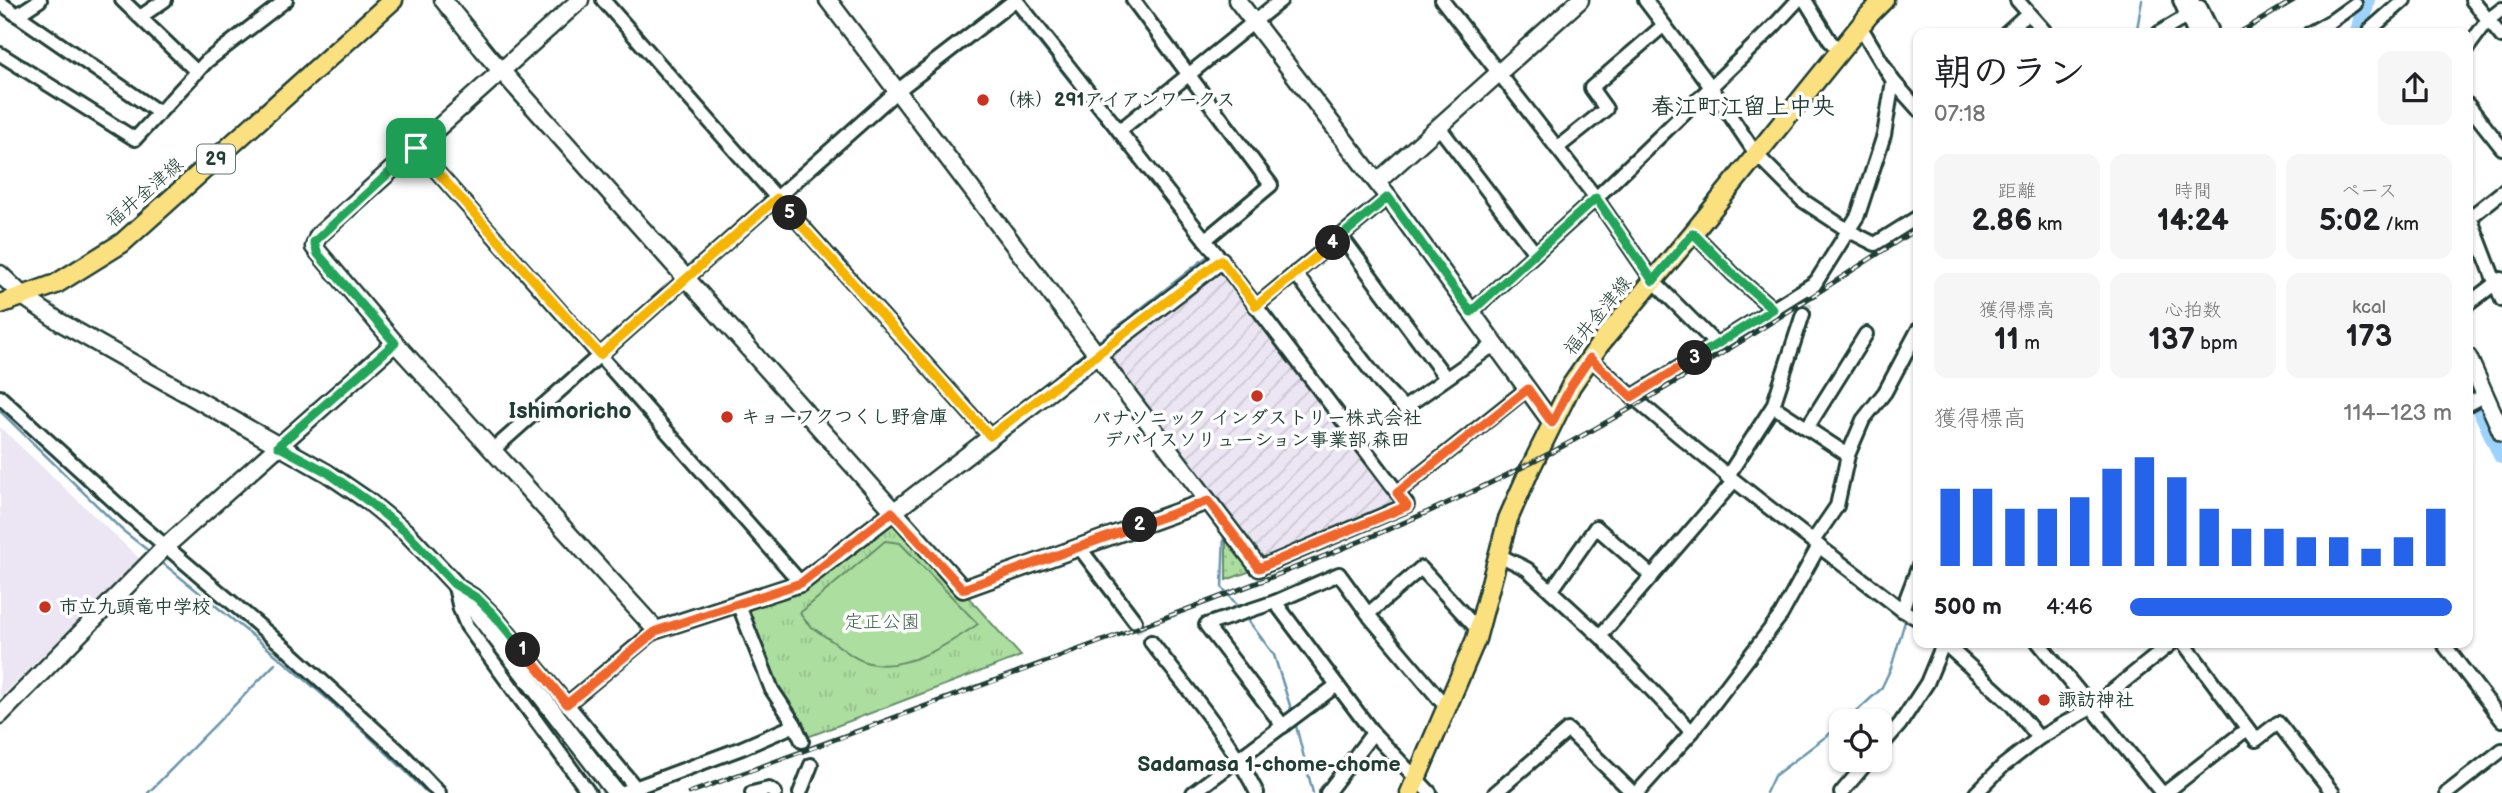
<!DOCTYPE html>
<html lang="ja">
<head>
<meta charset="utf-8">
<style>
  body { margin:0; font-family:"Balsamiq Sans","Klee One",sans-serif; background:#f6f6f6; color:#202124; height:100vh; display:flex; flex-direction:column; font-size:26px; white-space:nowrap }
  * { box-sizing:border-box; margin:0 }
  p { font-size:23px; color:#757577 }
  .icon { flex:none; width:38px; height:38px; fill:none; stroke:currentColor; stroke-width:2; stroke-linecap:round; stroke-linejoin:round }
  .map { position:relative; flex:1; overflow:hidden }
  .side { position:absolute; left:1913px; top:28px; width:560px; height:620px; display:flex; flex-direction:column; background:#fff; border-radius:14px; box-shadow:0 2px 5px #0004 }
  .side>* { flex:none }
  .fabs { position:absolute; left:1829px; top:709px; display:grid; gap:14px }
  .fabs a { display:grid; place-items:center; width:63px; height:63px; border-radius:14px; background:#fff; box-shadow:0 2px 5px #0004; font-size:35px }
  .pin { position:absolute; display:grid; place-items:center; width:60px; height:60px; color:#fff; margin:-30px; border-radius:14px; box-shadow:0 4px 10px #0006 }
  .km { position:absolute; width:35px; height:35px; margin:-18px; border-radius:50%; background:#222; color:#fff; font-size:19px; line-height:35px; text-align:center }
  .round { display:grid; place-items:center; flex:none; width:74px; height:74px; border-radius:14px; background:#f6f6f6 }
  .head { display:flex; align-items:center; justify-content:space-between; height:119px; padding:0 21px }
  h1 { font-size:38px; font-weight:700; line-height:52px }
  .figures { display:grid; grid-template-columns:repeat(3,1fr); gap:10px; height:119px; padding:7px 21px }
  .figures div { display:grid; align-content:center; border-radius:14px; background:#f6f6f6; text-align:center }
  .figures b { font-size:30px; font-weight:700 }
  .figures small { font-size:19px; font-weight:400 }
  .figures p { font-size:19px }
  .chart { height:196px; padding:14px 21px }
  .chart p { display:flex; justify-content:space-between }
  .chart svg { width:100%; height:126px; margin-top:7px; stroke:#2563eb; stroke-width:6 }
  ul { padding:0 21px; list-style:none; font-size:23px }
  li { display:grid; grid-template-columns:112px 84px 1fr; align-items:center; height:52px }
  li i { height:18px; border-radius:9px; background:#2563eb }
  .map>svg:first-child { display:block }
  .built { fill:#ece6f4 }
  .industrial { fill:url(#industrial-furrows) }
  .grass { fill:url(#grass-dots); stroke:#668e6a; stroke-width:2 }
  .park { fill:url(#park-tufts); stroke:#668e6a; stroke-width:2 }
  .pitch { fill:#acde9f; stroke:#668e6a; stroke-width:2 }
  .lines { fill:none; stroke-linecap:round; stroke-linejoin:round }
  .stream { stroke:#6b96ac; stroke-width:2.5 }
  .river { stroke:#9dd2fc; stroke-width:18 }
  .street-tunnel { stroke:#d2d8d6; stroke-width:12; stroke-dasharray:12 6; stroke-linecap:butt }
  .street-casing { stroke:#1f3d34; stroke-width:18 }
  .secondary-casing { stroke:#1f3d34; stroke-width:21 }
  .primary-casing { stroke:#1f3d34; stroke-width:23 }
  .street { stroke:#fff; stroke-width:12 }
  .secondary { stroke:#fff; stroke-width:16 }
  .primary { stroke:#fbe080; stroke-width:18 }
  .rail-casing { stroke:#1f3d34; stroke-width:5 }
  .rail { stroke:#fff; stroke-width:2.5; stroke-dasharray:8; stroke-linecap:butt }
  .split-1-casing { stroke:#fff; stroke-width:14 }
  .split-2-casing { stroke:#fff; stroke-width:14 }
  .split-3-casing { stroke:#fff; stroke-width:14 }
  .split-4-casing { stroke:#fff; stroke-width:14 }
  .split-5-casing { stroke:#fff; stroke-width:14 }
  .split-6-casing { stroke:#fff; stroke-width:14 }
  .split-1 { stroke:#22a559; stroke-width:9 }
  .split-2 { stroke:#f0652b; stroke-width:9 }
  .split-3 { stroke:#f0652b; stroke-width:9 }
  .split-4 { stroke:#22a559; stroke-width:9 }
  .split-5 { stroke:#f5b400; stroke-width:9 }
  .split-6 { stroke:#f5b400; stroke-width:9 }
  .poi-dot { fill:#c8321e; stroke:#fff; stroke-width:2.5 }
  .labels { text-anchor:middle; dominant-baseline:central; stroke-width:7; stroke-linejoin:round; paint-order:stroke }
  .shield { fill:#fff; stroke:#627771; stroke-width:2 }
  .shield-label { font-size:18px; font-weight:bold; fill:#1f3d34 }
  .poi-label { font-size:19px; font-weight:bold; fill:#1f3d34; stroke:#fff; text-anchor:start }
  .street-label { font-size:19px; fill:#1f3d34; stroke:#fff }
  .park-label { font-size:19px; fill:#42654f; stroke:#fff }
  .neighbourhood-label { font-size:21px; font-weight:bold; fill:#1f3d34; stroke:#fff }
  .quarter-label { font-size:23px; font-weight:bold; fill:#1f3d34; stroke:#fff }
</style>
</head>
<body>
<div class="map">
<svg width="2502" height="793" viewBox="0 0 2502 793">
  <defs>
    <pattern id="industrial-furrows" width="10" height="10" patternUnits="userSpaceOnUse" patternTransform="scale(1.75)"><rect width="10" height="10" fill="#ece6f4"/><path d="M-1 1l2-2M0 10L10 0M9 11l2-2" fill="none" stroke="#cac6d2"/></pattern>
    <pattern id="grass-dots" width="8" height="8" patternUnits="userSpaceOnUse" patternTransform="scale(1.75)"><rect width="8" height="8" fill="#acde9f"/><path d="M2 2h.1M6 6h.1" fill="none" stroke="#94bf8a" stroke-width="1.8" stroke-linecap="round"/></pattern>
    <pattern id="park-tufts" width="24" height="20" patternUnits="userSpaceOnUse" patternTransform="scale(1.75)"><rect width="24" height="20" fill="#acde9f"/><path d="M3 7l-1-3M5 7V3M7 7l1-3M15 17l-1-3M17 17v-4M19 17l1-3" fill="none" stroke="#94bf8a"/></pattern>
  </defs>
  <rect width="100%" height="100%" fill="#fff"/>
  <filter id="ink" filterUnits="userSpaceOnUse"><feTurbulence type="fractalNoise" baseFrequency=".0143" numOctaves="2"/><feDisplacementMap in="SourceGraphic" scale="14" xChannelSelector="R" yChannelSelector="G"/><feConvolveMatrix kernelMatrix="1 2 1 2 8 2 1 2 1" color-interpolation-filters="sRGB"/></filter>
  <g filter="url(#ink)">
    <polygon class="built" points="0,427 140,559 0,698"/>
    <polygon class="industrial" points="1217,270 1222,271 1297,367 1396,502 1395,508 1263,561 1107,358 1107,354"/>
    <polygon class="grass" points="1226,536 1251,571 1226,580"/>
    <polygon class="park" points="892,512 1021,656 805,738 791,704 776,689 742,602 801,583"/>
    <path class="pitch" d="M885,541L900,543L978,624C949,644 905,672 869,663C856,660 843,649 832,641C821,633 807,626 800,613Z"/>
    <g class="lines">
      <g class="stream">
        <polyline points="1011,8 1197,240"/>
        <polyline points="2134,33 2137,29 2142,0"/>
        <polyline points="1101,346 1098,342 1209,255 1206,251"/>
        <polyline points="1107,354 1158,422"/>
        <polyline points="0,411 122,530 150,552"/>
        <polyline points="1224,533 1222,587 1241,610"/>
        <path d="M160,561C252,635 345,708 427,793"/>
        <polyline points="1245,616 1274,655 1292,712"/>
        <polyline points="1846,721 1881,689 1891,668 1906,618"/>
        <polyline points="1295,722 1313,793"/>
        <polyline points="148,793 275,664"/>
        <polyline points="1766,793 1774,776 1841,725"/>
      </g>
      <g class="river">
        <polyline points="2359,33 2366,0"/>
        <polyline points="2468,380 2502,455"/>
      </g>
      <g class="street-tunnel">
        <polyline points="1803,314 1811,290"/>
        <polyline points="1135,621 1151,642"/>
        <polyline points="802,741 811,765"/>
      </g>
      <defs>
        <g id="street">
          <polyline points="122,0 197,72"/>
          <polyline points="603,0 777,198 990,436"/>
          <polyline points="1016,0 1221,260 1407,505 1259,568"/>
          <polyline points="1133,0 1271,185 1205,240"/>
          <polyline points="1442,0 1596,198 1653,281 1716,344"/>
          <polyline points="1645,0 1711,87 1756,154 1802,200 1849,231 1875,244 1918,217"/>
          <polyline points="1805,0 1830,41 1840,51"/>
          <polyline points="2017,0 2046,33"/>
          <polyline points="2180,0 2194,33"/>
          <polyline points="2472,0 2502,37"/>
          <polyline points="0,3 158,112"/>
          <polyline points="2200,7 2211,29"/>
          <polyline points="17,15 40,0"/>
          <polyline points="140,17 165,0"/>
          <polyline points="1860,26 1893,81 1918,109"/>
          <polyline points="2006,33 2028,13"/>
          <polyline points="2159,33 2186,17"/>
          <polyline points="2310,33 2330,22 2355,4"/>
          <polyline points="2370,33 2371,29 2404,0"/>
          <polyline points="2468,47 2488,20 2502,9"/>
          <polyline points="0,54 135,139 207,61 286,0"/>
          <polyline points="2468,105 2502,148"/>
          <polyline points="1439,127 1535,253"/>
          <polyline points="1119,131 1281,0"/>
          <polyline points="416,148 801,583"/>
          <polyline points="1557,148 1606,109 1591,88 1664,25"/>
          <polyline points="2468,212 2502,300"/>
          <polyline points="2468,219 2502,192"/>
          <polyline points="1693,233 1733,274 1773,309"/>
          <polyline points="1341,236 1446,378"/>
          <polyline points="1295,273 1382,385 1404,408 1495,344"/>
          <polyline points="1811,290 1858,215 1884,135 1893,81"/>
          <polyline points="2468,304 2501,279"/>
          <polyline points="1256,306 1388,197"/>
          <polyline points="1471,312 1596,198 1773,27 1798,0"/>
          <path d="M1590,358C1688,449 1796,528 1902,610L1918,619"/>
          <polyline points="0,397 129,515 290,652 404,756 439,793"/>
          <polyline points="1632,397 1816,282"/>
          <polyline points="2468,404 2485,395"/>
          <polyline points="1773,406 1848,455"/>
          <polyline points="1807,428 1866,334"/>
          <polyline points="493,450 897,91 1015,0"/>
          <polyline points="1727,477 1773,406 1803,314"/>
          <polyline points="1397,493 1527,389"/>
          <polyline points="1813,541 1837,506 1848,455 1863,420 1885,392 1918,330"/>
          <polyline points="1079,547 1135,621"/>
          <polyline points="1497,554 1527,569 1551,591 1600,636 1692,732"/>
          <polyline points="455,587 460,609 467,626 589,793"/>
          <polyline points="461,588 477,598 494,615 636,788"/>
          <polyline points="1551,591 1596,527 1652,576"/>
          <polyline points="1275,602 1337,685"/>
          <polyline points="738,603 772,690 794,723 802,741"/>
          <polyline points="1902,610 1918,568"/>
          <polyline points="1370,617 1447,708"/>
          <polyline points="1600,636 1733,482"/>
          <path d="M1151,642C1189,691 1229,737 1257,793"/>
          <polyline points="1943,642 2011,704 2039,738"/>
          <polyline points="2038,642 2162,793"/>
          <polyline points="2183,642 2256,740 2278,723 2333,793"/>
          <polyline points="2442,642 2502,720"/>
          <polyline points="567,704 656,630"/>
          <polyline points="1283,726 1206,625 1275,602 1339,574 1368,614 1421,568 1479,631"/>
          <polyline points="1880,747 1900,724 1927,683 1944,642"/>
          <polyline points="621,793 742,748 795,725"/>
          <polyline points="752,793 769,789 775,793"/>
          <polyline points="800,793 811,765"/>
          <polyline points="1193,793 1337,685 1373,733 1430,793"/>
          <polyline points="1327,793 1373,733"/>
          <polyline points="1495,793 1568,730 1633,793"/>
          <polyline points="1637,793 1692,732 1781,615 1819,546"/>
          <polyline points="1841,793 1869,760"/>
          <polyline points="1976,793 2003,766 2039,738 2091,708 2173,642"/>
          <polyline points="2165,793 2247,729"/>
          <polyline points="2447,793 2502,750"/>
        </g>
        <g id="secondary">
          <polyline points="443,0 489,57 963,589 1208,501"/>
          <polyline points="580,0 318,236 314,247 395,343 656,630 801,583 1221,260"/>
          <polyline points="828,0 1259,568"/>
          <polyline points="1237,0 1388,197 1552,423"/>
          <polyline points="2190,0 2202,33"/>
          <polyline points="1377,182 1580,0"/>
          <polyline points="0,274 24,297 60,322 327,473 368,501 407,533 454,583 616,793"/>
          <polyline points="2468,357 2502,433"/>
          <polyline points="0,715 165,547 395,343"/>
        </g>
        <g id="primary">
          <polyline points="0,304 56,284 122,243 393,0"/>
          <polyline points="1410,793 1476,639 1508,519 1530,469 1571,386 1600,344 1693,233 1869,15 1884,0"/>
        </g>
      </defs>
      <use href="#street" class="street-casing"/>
      <use href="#secondary" class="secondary-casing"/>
      <use href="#primary" class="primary-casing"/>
      <use href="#street" class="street"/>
      <use href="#secondary" class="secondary"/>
      <use href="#primary" class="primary"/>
      <defs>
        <g id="rail">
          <polyline points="2239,33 2294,0"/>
          <path d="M689,793C832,741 975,689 1118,635C1259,583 1399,530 1533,462C1666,393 1792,309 1918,228"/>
        </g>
      </defs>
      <use href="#rail" class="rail-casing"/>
      <use href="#rail" class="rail"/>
    </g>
  </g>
  <g class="lines" filter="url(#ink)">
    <defs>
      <polyline id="split-1" points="416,148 314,242 318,254 395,343 278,446 327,472 368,501 407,533 454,584 477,598 494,615 523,650"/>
      <polyline id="split-2" points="523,650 567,704 656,631 801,583 892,512 963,589 1140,525"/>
      <polyline id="split-3" points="1140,525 1208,501 1259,568 1407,506 1397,493 1528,389 1552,423 1571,386 1590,358 1632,397 1695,358"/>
      <polyline id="split-4" points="1333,243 1388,197 1471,312 1596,198 1653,281 1693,233 1733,274 1773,309 1695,358"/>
      <polyline id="split-5" points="790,213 990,436 1221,260 1256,306 1333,243"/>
      <polyline id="split-6" points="416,148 600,355 777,198 790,213"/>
    </defs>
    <use href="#split-1" class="split-1-casing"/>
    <use href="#split-2" class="split-2-casing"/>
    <use href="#split-3" class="split-3-casing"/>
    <use href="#split-4" class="split-4-casing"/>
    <use href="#split-5" class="split-5-casing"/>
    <use href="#split-6" class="split-6-casing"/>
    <use href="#split-1" class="split-1"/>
    <use href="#split-2" class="split-2"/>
    <use href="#split-3" class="split-3"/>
    <use href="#split-4" class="split-4"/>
    <use href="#split-5" class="split-5"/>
    <use href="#split-6" class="split-6"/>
  </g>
  <g class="poi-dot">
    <circle cx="983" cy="100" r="7"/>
    <circle cx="1257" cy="396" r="7"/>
    <circle cx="727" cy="417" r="7"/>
    <circle cx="45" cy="607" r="7"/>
    <circle cx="2044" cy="700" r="7"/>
  </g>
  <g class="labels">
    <rect class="shield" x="197" y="144.5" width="38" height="29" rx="5"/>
    <g class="shield-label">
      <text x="216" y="159">29</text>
    </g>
    <g class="poi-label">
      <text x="997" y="100">（株）291アイアンワークス</text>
      <text x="741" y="417">キョーフクつくし野倉庫</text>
      <text x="1257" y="418" text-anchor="middle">パナソニック インダストリー株式会社<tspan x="1257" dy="22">デバイスソリューション事業部 森田</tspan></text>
      <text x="59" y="607">市立九頭竜中学校</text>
      <text x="2058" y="700">諏訪神社</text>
    </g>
    <g class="street-label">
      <text transform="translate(145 193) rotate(-41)">福井金津線</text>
      <text transform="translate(1598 316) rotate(-51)">福井金津線</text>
    </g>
    <g class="park-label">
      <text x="882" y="622">定正公園</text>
    </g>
    <g class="neighbourhood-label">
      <text x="1269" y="764">Sadamasa 1-chome-chome</text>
    </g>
    <g class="quarter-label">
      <text x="1743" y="107">春江町江留上中央</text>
      <text x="570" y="411">Ishimoricho</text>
    </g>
  </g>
</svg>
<div class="fabs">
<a><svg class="icon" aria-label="locate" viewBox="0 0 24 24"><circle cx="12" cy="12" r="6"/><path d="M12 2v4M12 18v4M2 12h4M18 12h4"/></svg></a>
</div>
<div class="pin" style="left:416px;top:148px;background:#1e9e55"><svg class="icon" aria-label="arrive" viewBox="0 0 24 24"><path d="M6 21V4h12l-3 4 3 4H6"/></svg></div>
<b class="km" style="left:523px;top:650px">1</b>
<b class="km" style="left:1140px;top:525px">2</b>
<b class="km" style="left:1695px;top:358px">3</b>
<b class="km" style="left:1333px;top:243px">4</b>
<b class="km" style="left:790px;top:213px">5</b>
<section class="side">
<div class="head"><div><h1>朝のラン</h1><p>07:18</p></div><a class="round"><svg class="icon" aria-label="share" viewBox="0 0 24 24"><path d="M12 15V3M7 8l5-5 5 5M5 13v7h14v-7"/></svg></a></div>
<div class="figures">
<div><p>距離</p><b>2.86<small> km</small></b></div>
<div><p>時間</p><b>14:24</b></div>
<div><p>ペース</p><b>5:02<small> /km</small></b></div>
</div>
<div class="figures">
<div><p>獲得標高</p><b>11<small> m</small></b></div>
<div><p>心拍数</p><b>137<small> bpm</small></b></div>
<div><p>kcal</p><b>173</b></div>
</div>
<div class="chart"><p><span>獲得標高</span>114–123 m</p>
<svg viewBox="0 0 160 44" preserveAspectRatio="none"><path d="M5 44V17M15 44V17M25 44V24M35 44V24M45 44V20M55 44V10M65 44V6M75 44V13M85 44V24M95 44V31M105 44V31M115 44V34M125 44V34M135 44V38M145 44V34M155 44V24"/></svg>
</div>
<ul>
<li><b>500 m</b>4:46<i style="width:100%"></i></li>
</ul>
</section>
</div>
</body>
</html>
